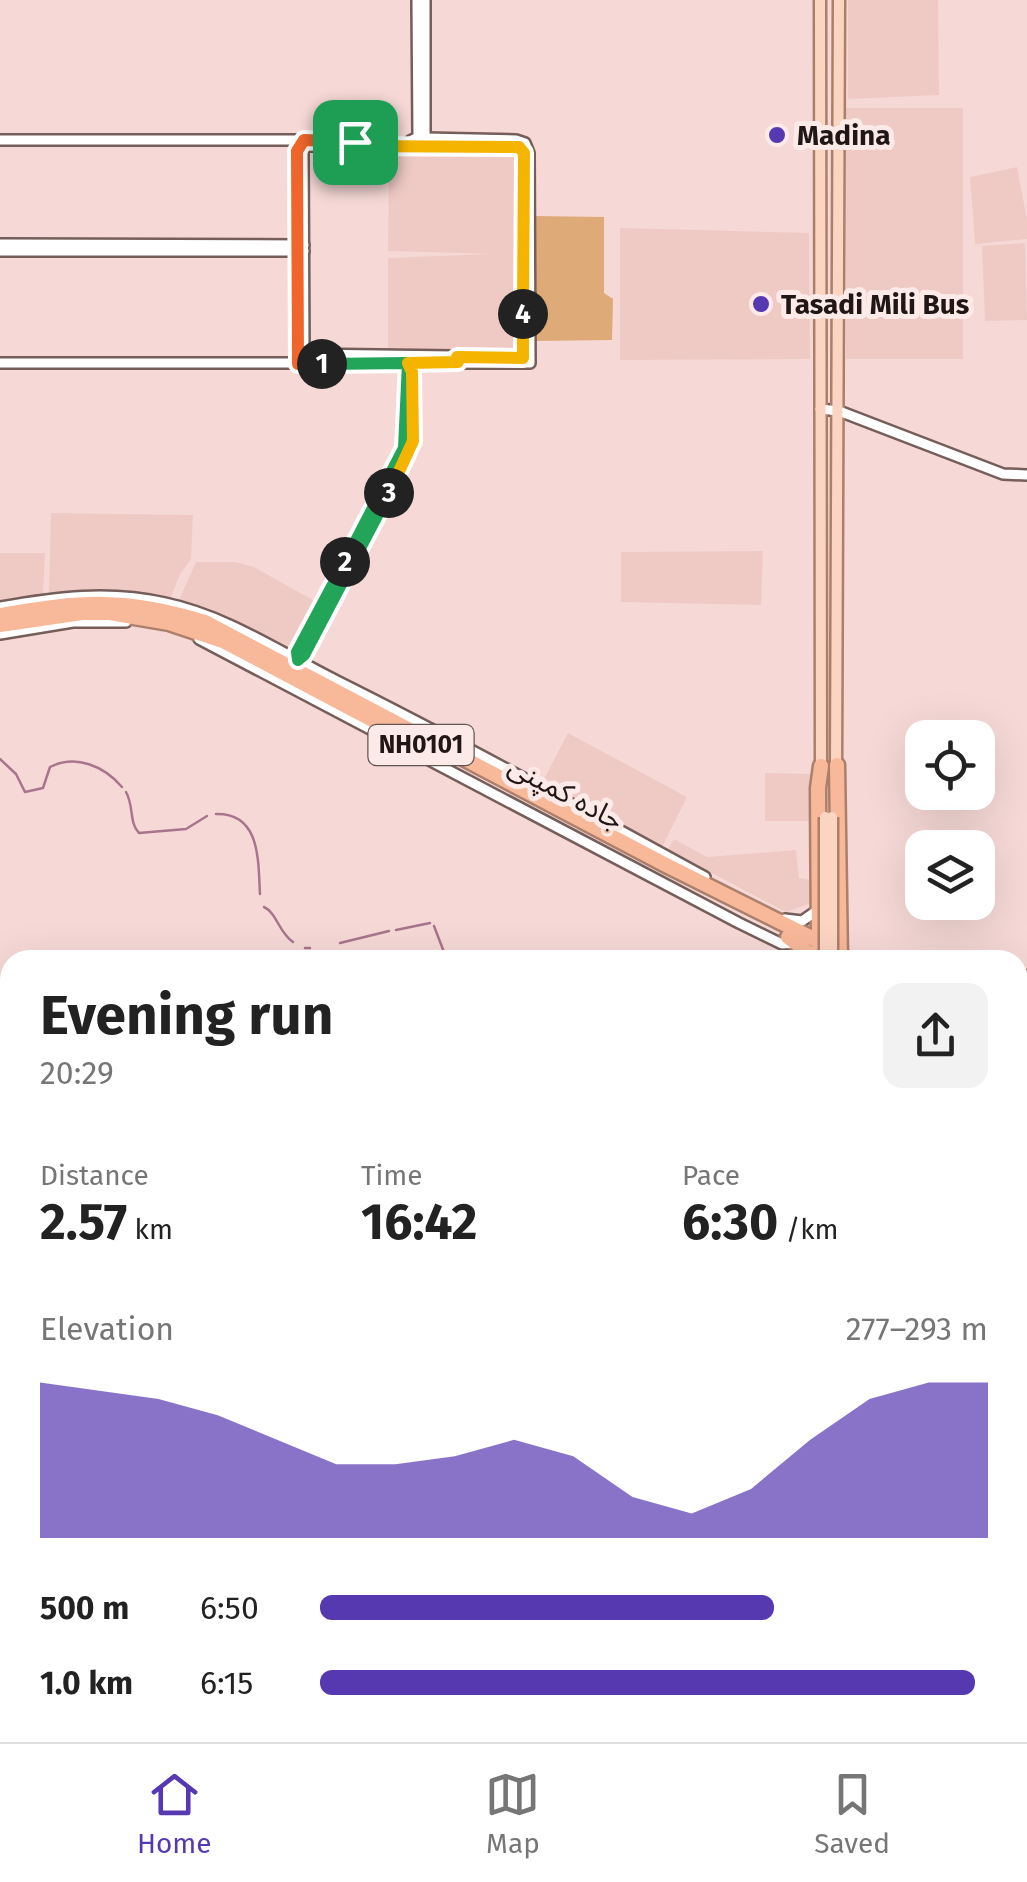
<!DOCTYPE html>
<html lang="en">
<head>
<meta charset="utf-8">
<style>
  body { margin:0; font-family:"Fira Sans","Noto Sans Arabic",sans-serif; background:#f2f2f2; color:#222; height:100vh; display:flex; flex-direction:column; font-size:38px; white-space:nowrap }
  * { box-sizing:border-box; margin:0 }
  p { font-size:32px; color:#767676 }
  .icon { flex:none; width:55px; height:55px; fill:none; stroke:currentColor; stroke-width:2; stroke-linecap:round; stroke-linejoin:round }
  .map { position:relative; flex:1; overflow:hidden }
  .details { position:absolute; left:0px; top:950px; width:1028px; height:792px; display:flex; flex-direction:column; background:#fff; border-radius:30px 30px 0 0; box-shadow:0 10px 40px #0002 }
  .details>* { flex:none }
  .buttons { position:absolute; left:905px; top:720px; display:grid; gap:20px }
  .buttons a { display:grid; place-items:center; width:90px; height:90px; border-radius:20px; background:#fff; box-shadow:0 10px 40px #0002; font-size:50px }
  .pin { position:absolute; display:grid; place-items:center; width:85px; height:85px; color:#fff; margin:-42px; border-radius:20px; box-shadow:0 5px 15px #0006 }
  .km { position:absolute; width:50px; height:50px; margin:-25px; border-radius:50%; background:#222; color:#fff; font-size:28px; line-height:50px; text-align:center }
  .round { display:grid; place-items:center; flex:none; width:105px; height:105px; border-radius:20px; background:#f2f2f2 }
  .summary { display:flex; align-items:center; justify-content:space-between; height:170px; padding:0 40px }
  h1 { font-size:55px; font-weight:700; line-height:75px }
  .metrics { display:grid; grid-template-columns:repeat(3,1fr); gap:15px; height:170px; padding:10px 40px }
  .metrics div { display:grid; align-content:center }
  .metrics b { font-size:50px; font-weight:700 }
  .metrics small { font-size:28px; font-weight:400 }
  .metrics p { font-size:28px }
  .chart { height:280px; padding:20px 40px }
  .chart p { display:flex; justify-content:space-between }
  .chart svg { width:100%; height:180px; margin-top:10px; fill:#5639b1; opacity:.7 }
  ul { padding:0 40px; list-style:none; font-size:32px }
  li { display:grid; grid-template-columns:160px 120px 1fr; align-items:center; height:75px }
  li i { height:25px; border-radius:12px; background:#5639b1 }
  .tab-bar { display:flex; justify-content:space-around; align-items:center; height:140px; border-top:2px solid #e0e0e0; background:#fff; font-size:28px; color:#767676 }
  .tab-bar a { display:grid; justify-items:center; gap:5px }
  .tab-bar .selected { color:#5639b1 }
  .map>svg:first-child { display:block }
  .built { fill:#efcac5 }
  .green { fill:#deab78 }
  .lines { fill:none; stroke-linecap:round; stroke-linejoin:round }
  .stream { stroke:#a9748d; stroke-width:2.5 }
  .secondary-casing { stroke:#755d5a; stroke-width:14 }
  .primary-casing { stroke:#ac7f6b; stroke-width:15 }
  .highway-casing { stroke:#ac7f6b; stroke-width:19 }
  .secondary { stroke:#fff; stroke-width:9 }
  .primary { stroke:#fbd4c2; stroke-width:10 }
  .highway { stroke:#f8b89a; stroke-width:14 }
  .primary-bridge-casing { stroke:#ac7f6b; stroke-width:15; stroke-linecap:butt }
  .primary-bridge { stroke:#fbd4c2; stroke-width:10 }
  .split-1-casing { stroke:#fff; stroke-width:20 }
  .split-2-casing { stroke:#fff; stroke-width:20 }
  .split-3-casing { stroke:#fff; stroke-width:20 }
  .split-4-casing { stroke:#fff; stroke-width:20 }
  .split-5-casing { stroke:#fff; stroke-width:20 }
  .split-1 { stroke:#f0652b; stroke-width:12 }
  .split-2 { stroke:#22a559; stroke-width:12 }
  .split-3 { stroke:#22a559; stroke-width:12 }
  .split-4 { stroke:#f5b400; stroke-width:12 }
  .split-5 { stroke:#f5b400; stroke-width:12 }
  .poi-dot { fill:#5639b1; stroke:#fbeae7; stroke-width:4 }
  .labels { text-anchor:middle; dominant-baseline:central; stroke-width:10; stroke-linejoin:round; paint-order:stroke }
  .shield { fill:#fbeae7; stroke:#625654; stroke-width:2.5 }
  .shield-label { font-size:25px; font-weight:bold; fill:#201615 }
  .poi-label { font-size:28px; font-weight:bold; fill:#201615; stroke:#fbeae7; text-anchor:start }
  .street-label { font-size:28px; fill:#201615; stroke:#fbeae7 }
</style>
</head>
<body>
<div class="map">
<svg width="1027" height="1742" viewBox="0 0 1027 1742">
  <rect width="100%" height="100%" fill="#f6d9d6"/>
  <g class="built">
    <polygon points="848,0 938,0 939,95 848,99"/>
    <rect x="846" y="108" width="117" height="251"/>
    <polygon points="389,148 519,151 516,254 520,255 519,360 388,352 388,258 491,254 388,251"/>
    <polygon points="1017,167 1027,220 1027,239 975,244 970,177"/>
    <polygon points="620,228 809,233 810,359 620,360"/>
    <polygon points="1025,243 1027,320 985,321 982,246"/>
    <polygon points="51,513 193,515 191,559 180,574 170,600 90,591 49,593"/>
    <polygon points="763,551 761,605 621,602 621,552"/>
    <polygon points="0,553 45,553 43,597 0,604"/>
    <polygon points="196,562 235,562 254,567 318,603 292,652 223,617 179,600"/>
    <polygon points="568,733 687,797 661,849 542,783"/>
    <polygon points="765,773 811,774 810,821 765,821"/>
    <polygon points="674,839 707,857 796,850 799,878 810,880 812,903 786,912 668,850"/>
    <polygon points="813,1733 813,1742 419,1742 417,1733"/>
  </g>
  <polygon class="green" points="535,216 604,217 604,293 613,299 612,340 535,341"/>
  <g class="lines">
    <g class="stream">
      <path d="M0,759L16,774L25,792L43,788L50,767C76,754 104,766 122,787"/>
      <path d="M126,792C134,806 129,823 139,833L186,829L207,816"/>
      <path d="M216,814C261,813 258,861 260,894"/>
      <path d="M264,907C277,913 279,933 293,942"/>
      <polyline points="434,926 447,960"/>
      <polyline points="396,930 430,923"/>
      <polyline points="340,943 389,931"/>
      <polyline points="305,948 310,948"/>
      <polyline points="0,1376 10,1336"/>
      <polyline points="1018,1601 1027,1587"/>
    </g>
    <defs>
      <g id="secondary">
        <polyline points="425,138 425,0"/>
        <polyline points="0,140 314,140"/>
        <polyline points="410,141 418,137 417,0"/>
        <polyline points="297,165 297,345"/>
        <polyline points="0,244 304,245"/>
        <polyline points="0,251 304,251"/>
        <polyline points="0,363 530,363 529,153 525,143 516,140 425,138 419,146 308,146 303,149 304,354 529,357"/>
        <polyline points="523,363 523,323"/>
        <polyline points="820,409 839,411 1003,474 1027,475"/>
        <path d="M404,463C416,439 418,387 408,363"/>
        <polyline points="372,524 397,476"/>
        <path d="M0,607C56,597 109,590 165,603C227,616 281,653 337,681C461,743 583,810 705,877"/>
        <polyline points="0,634 73,622 126,622"/>
        <polyline points="199,639 739,923 782,944 794,943"/>
        <polyline points="298,660 304,655 353,560"/>
        <polyline points="296,663 297,652 404,449 408,363"/>
        <polyline points="785,919 802,921 818,910"/>
        <polyline points="792,960 808,951"/>
        <polyline points="0,1172 10,1172"/>
        <polyline points="1018,1427 1027,1426"/>
        <polyline points="1018,1434 1027,1434"/>
        <polyline points="0,1659 10,1654"/>
        <polyline points="0,1667 10,1662"/>
      </g>
      <g id="primary">
        <polyline points="820,0 821,769"/>
        <polyline points="836,768 839,0"/>
        <polyline points="823,1732 823,1742"/>
        <polyline points="838,1732 838,1742"/>
      </g>
      <g id="highway">
        <path d="M0,615C81,601 125,597 205,622L666,865L828,946L848,960"/>
        <polyline points="0,625 82,613 110,613 169,623 223,641 414,742"/>
        <polyline points="837,765 840,960"/>
        <polyline points="788,937 818,960"/>
        <polyline points="819,949 818,788 821,766"/>
        <polyline points="1018,979 1027,978"/>
      </g>
    </defs>
    <use href="#secondary" class="secondary-casing"/>
    <use href="#primary" class="primary-casing"/>
    <use href="#highway" class="highway-casing"/>
    <use href="#secondary" class="secondary"/>
    <use href="#primary" class="primary"/>
    <use href="#highway" class="highway"/>
    <defs>
      <g id="primary-bridge">
        <polyline points="825,817 825,960"/>
        <polyline points="832,817 832,960"/>
      </g>
    </defs>
    <use href="#primary-bridge" class="primary-bridge-casing"/>
    <use href="#primary-bridge" class="primary-bridge"/>
  </g>
  <g class="lines">
    <defs>
      <polyline id="split-1" points="322,364 298,364 297,151 304,140 355,142"/>
      <polyline id="split-2" points="322,364 408,363 404,448 345,562"/>
      <polyline id="split-3" points="345,562 297,652 298,660 304,655 389,493"/>
      <polyline id="split-4" points="389,493 413,441 412,372 408,363 458,362 457,357 523,358 523,314"/>
      <polyline id="split-5" points="355,142 352,146 519,147 524,153 523,314"/>
    </defs>
    <use href="#split-1" class="split-1-casing"/>
    <use href="#split-2" class="split-2-casing"/>
    <use href="#split-3" class="split-3-casing"/>
    <use href="#split-4" class="split-4-casing"/>
    <use href="#split-5" class="split-5-casing"/>
    <use href="#split-1" class="split-1"/>
    <use href="#split-2" class="split-2"/>
    <use href="#split-3" class="split-3"/>
    <use href="#split-4" class="split-4"/>
    <use href="#split-5" class="split-5"/>
  </g>
  <g class="poi-dot">
    <circle cx="777" cy="135" r="10"/>
    <circle cx="761" cy="304" r="10"/>
  </g>
  <g class="labels">
    <rect class="shield" x="368.5" y="725" width="105" height="40" rx="8"/>
    <g class="shield-label">
      <text x="421" y="745">NH0101</text>
    </g>
    <g class="poi-label">
      <text x="797" y="135">Madina</text>
      <text x="781" y="304">Tasadi Mili Bus</text>
    </g>
    <g class="street-label">
      <text transform="translate(566 793) rotate(28)">جاده کمپنی</text>
    </g>
  </g>
</svg>
<div class="buttons">
<a><svg class="icon" aria-label="locate" viewBox="0 0 24 24"><circle cx="12" cy="12" r="6"/><path d="M12 2v4M12 18v4M2 12h4M18 12h4"/></svg></a>
<a><svg class="icon" aria-label="layers" viewBox="0 0 24 24"><path d="M12 4l9 5-9 5-9-5zM3 14l9 5 9-5"/></svg></a>
</div>
<div class="pin" style="left:355px;top:142px;background:#1e9e55"><svg class="icon" aria-label="arrive" viewBox="0 0 24 24"><path d="M6 21V4h12l-3 4 3 4H6"/></svg></div>
<b class="km" style="left:322px;top:364px">1</b>
<b class="km" style="left:345px;top:562px">2</b>
<b class="km" style="left:389px;top:493px">3</b>
<b class="km" style="left:523px;top:314px">4</b>
<section class="details">
<div class="summary"><div><h1>Evening run</h1><p>20:29</p></div><a class="round"><svg class="icon" aria-label="share" viewBox="0 0 24 24"><path d="M12 15V3M7 8l5-5 5 5M5 13v7h14v-7"/></svg></a></div>
<div class="metrics">
<div><p>Distance</p><b>2.57<small> km</small></b></div>
<div><p>Time</p><b>16:42</b></div>
<div><p>Pace</p><b>6:30<small> /km</small></b></div>
</div>
<div class="chart"><p><span>Elevation</span>277–293 m</p>
<svg viewBox="0 0 160 44" preserveAspectRatio="none"><path d="M0 44V6L10 8L20 10L30 14L40 20L50 26L60 26L70 24L80 20L90 24L100 34L110 38L120 32L130 20L140 10L150 6L160 6V44z"/></svg>
</div>
<ul>
<li><b>500 m</b>6:50<i style="width:68%"></i></li>
<li><b>1.0 km</b>6:15<i style="width:98%"></i></li>
</ul>
</section>
</div>
<nav class="tab-bar">
<a class="selected"><svg class="icon" aria-label="home" viewBox="0 0 24 24"><path d="M3 11l9-7 9 7M6 9v11h12V9"/></svg>Home</a>
<a><svg class="icon" aria-label="map" viewBox="0 0 24 24"><path d="M3 6l6-2 6 2 6-2v14l-6 2-6-2-6 2zM9 4v14M15 6v14"/></svg>Map</a>
<a><svg class="icon" aria-label="saved" viewBox="0 0 24 24"><path d="M7 4h10v16l-5-4-5 4z"/></svg>Saved</a>
</nav>
</body>
</html>
